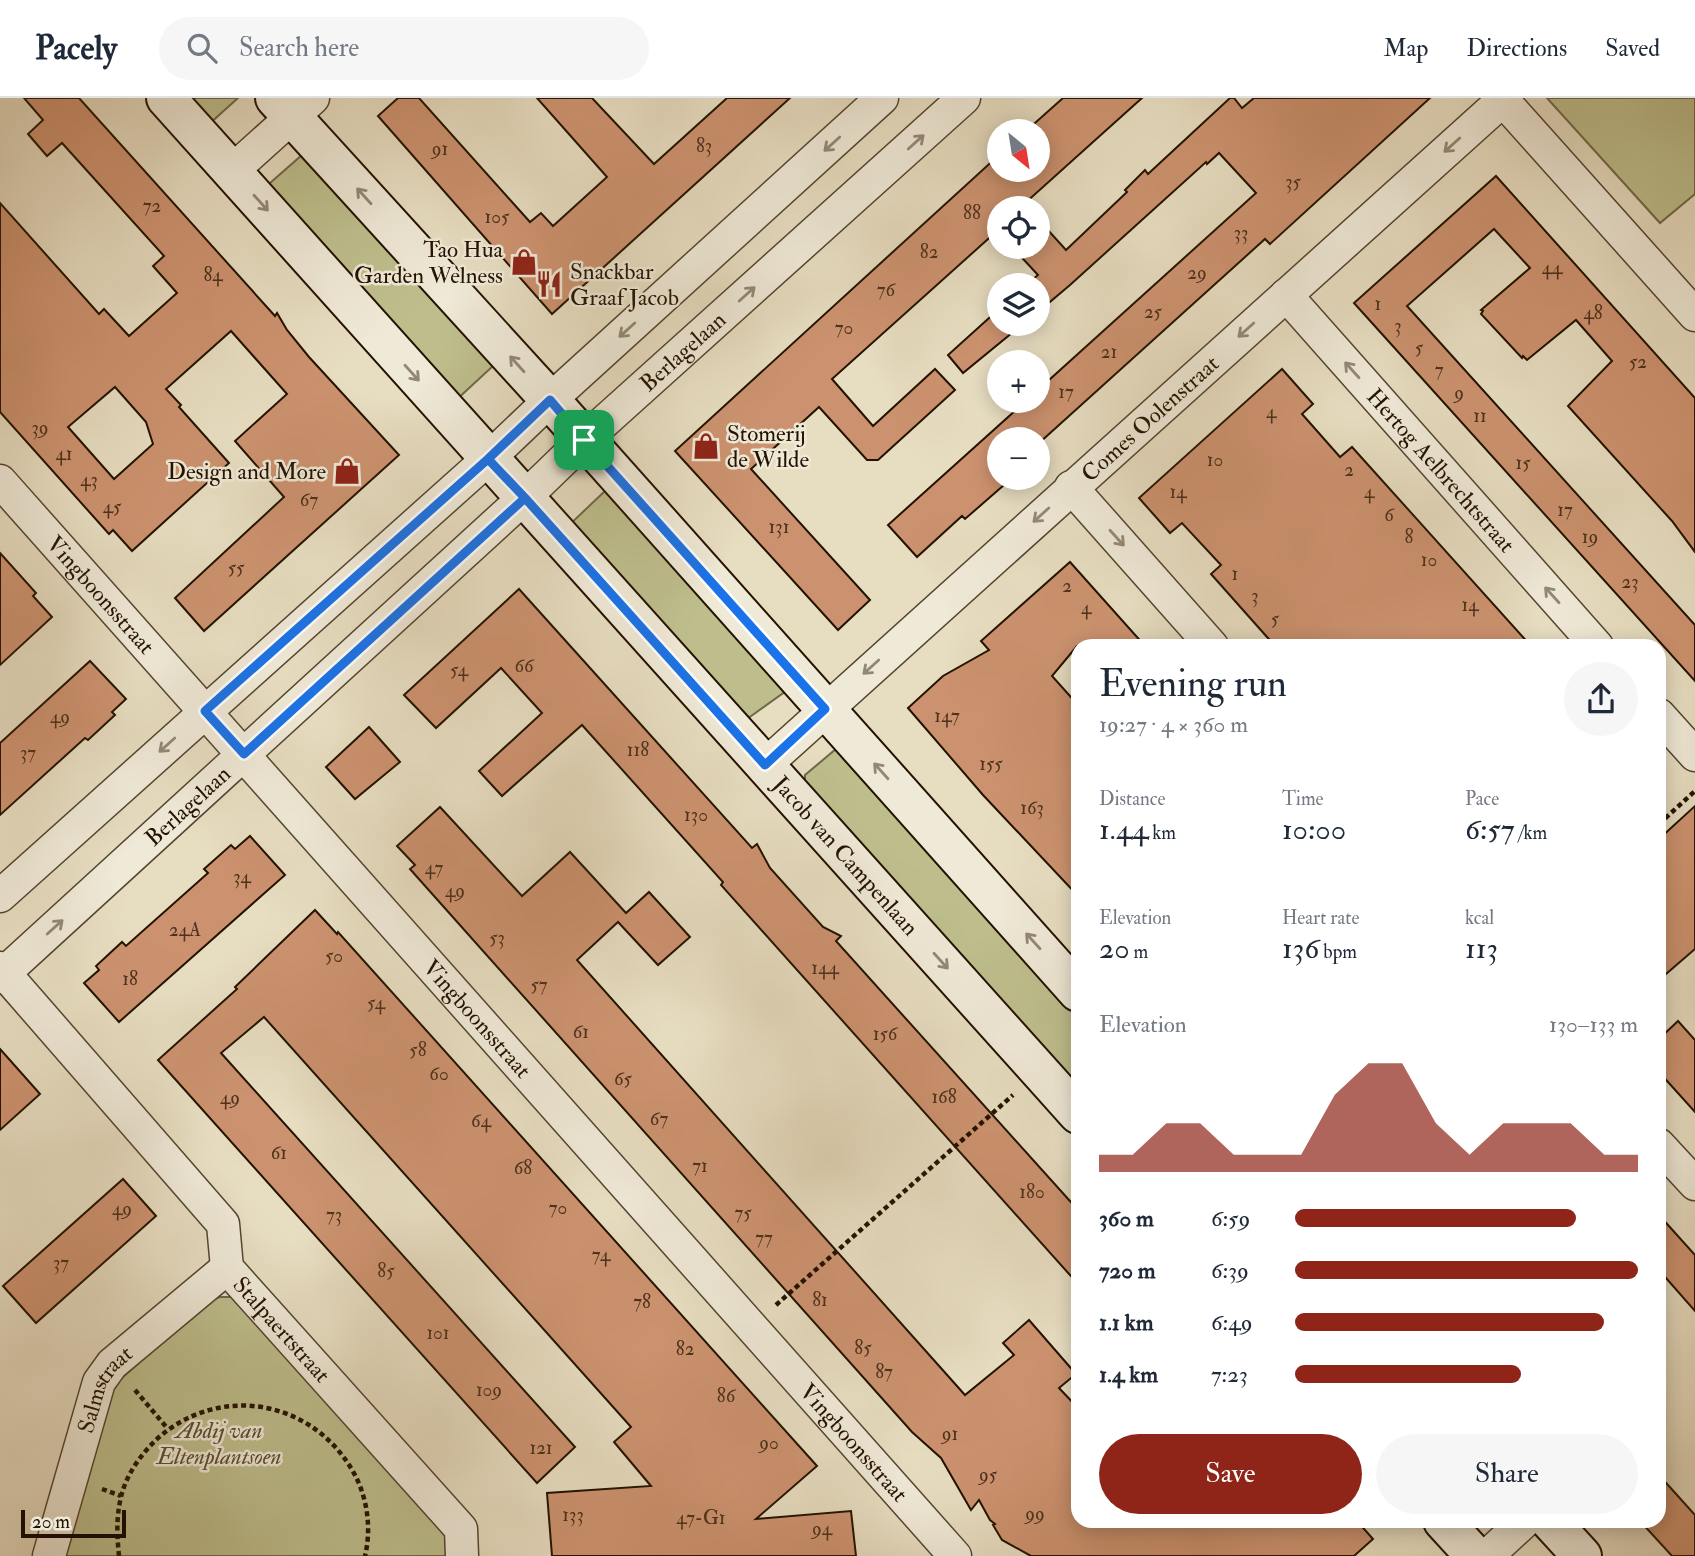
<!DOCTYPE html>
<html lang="en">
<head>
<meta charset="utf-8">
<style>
  body { margin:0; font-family:"IM FELL Double Pica",serif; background:#f6f6f7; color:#1f2937; height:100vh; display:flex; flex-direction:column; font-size:26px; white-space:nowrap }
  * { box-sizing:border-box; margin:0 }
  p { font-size:23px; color:#747a83 }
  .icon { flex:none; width:38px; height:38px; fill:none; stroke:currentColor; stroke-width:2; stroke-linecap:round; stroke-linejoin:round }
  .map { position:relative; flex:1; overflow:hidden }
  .sheet { position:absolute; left:1071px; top:541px; width:595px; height:889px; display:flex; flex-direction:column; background:#fff; border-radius:21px; box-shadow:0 4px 18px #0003 }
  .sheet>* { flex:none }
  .needle { width:46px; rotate:150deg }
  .controls { position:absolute; left:987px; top:21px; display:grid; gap:14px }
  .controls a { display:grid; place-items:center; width:63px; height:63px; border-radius:50%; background:#fff; box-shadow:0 4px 18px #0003; font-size:35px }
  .scale { position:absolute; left:21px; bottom:18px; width:105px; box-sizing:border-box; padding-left:7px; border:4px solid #231200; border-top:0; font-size:19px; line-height:24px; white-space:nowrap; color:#231200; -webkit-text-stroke:5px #efe9d7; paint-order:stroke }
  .pin { position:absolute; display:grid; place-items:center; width:60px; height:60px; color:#fff; margin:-30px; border-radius:14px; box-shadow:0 4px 10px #0006 }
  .round { display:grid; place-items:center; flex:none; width:74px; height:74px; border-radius:37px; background:#f6f6f7 }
  .head { display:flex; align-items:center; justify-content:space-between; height:119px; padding:0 28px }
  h1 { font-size:38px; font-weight:600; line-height:52px }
  .metrics { display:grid; grid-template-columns:repeat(3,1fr); gap:10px; height:119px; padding:7px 28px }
  .metrics div { display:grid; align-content:center }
  .metrics b { font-size:30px; font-weight:600 }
  .metrics small { font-size:19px; font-weight:400 }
  .metrics p { font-size:19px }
  .chart { height:196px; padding:14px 28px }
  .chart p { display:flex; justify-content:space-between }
  .chart svg { width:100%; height:126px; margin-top:7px; fill:#8f2418; opacity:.7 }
  .primary-button { display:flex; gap:14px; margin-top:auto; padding:14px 28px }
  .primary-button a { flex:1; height:80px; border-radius:42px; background:#8f2418; color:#fff; font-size:28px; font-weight:600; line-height:80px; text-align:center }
  .primary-button a+a { background:#f6f6f7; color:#1f2937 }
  ul { padding:0 28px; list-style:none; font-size:23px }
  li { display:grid; grid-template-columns:112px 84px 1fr; align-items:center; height:52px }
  li i { height:18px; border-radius:9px; background:#8f2418 }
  header { display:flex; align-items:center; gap:42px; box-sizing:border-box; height:98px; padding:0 35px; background:#fff; border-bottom:2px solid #e0e1e3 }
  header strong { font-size:33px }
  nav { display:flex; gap:38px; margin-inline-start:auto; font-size:24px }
  .search { width:490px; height:63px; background:#f6f6f7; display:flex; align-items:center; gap:18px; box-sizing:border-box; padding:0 24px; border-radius:38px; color:#747a83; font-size:26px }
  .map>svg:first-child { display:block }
  .green { fill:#bebe8d; stroke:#706846; stroke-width:2 }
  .building { fill:#cc926f; stroke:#231200; stroke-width:2; fill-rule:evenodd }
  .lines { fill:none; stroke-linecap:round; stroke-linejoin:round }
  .street-casing { stroke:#544530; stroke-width:35 }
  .secondary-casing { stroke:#231200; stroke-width:42 }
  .path { stroke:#231200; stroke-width:4.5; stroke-dasharray:5 3.5; stroke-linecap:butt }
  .street { stroke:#efe9d7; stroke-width:32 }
  .secondary { stroke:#efe9d7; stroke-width:38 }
  .oneway { stroke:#938876 }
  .route-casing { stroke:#fff; stroke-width:14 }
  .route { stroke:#1a73e8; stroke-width:9 }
  .labels { text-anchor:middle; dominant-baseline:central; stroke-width:5; stroke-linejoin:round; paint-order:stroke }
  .number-label { font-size:19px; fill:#4d321c }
  .poi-label { font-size:23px; fill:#231200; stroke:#efe9d7; text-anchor:end }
  .street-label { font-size:23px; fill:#231200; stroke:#efe9d7 }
  .park-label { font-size:23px; font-style:italic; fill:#594e31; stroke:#efe9d7 }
</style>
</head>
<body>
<header>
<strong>Pacely</strong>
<div class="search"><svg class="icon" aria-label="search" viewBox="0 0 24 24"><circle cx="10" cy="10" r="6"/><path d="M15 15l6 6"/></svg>Search here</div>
<nav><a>Map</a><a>Directions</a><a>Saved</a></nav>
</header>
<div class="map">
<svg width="1695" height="1458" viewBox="0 0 1695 1458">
  <rect width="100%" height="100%" fill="#e7ddc1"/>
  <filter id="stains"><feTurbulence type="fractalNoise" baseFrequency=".00286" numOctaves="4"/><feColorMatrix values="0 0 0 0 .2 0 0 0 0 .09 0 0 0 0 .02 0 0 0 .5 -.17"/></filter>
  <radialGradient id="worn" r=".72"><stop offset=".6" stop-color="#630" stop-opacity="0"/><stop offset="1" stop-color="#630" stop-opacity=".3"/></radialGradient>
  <g class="green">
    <polygon points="183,0 238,0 208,27"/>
    <polygon points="1547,0 1695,0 1695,96 1660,125"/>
    <polygon points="302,57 493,268 454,304 262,92"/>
    <polygon points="605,393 786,593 747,621 566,430"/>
    <polygon points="836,651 1078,916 1078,988 805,689 805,677"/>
    <polygon points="220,1199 233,1199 447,1438 449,1458 62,1458 110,1295 115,1286 209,1203"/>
  </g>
  <g class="building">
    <path d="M24,0H79L275,218L277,215L287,232L309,259L399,357L204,533L175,500L284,399L235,343L287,296L231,233L166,291L181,307L179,309L229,365L132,453L113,432L109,436L0,314V105L99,216L104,211L129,238L177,195L153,168L164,158L62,45L47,58L28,36L43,22ZM115,289L146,324L153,346L114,381L68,329Z"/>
    <polygon points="398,0 419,0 530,124 541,115 553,128 607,79 537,0 592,0 654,66 727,0 790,0 552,216 378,18"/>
    <polygon points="1063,0 1142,0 1024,106 1028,110 999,110 999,135 997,133 832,281 873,328 935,271 955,292 878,362 867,362 819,309 751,371 870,502 838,532 675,353 999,57 999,72 1038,72 1038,33 1026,33"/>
    <polygon points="1230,0 1234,0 1242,10 1254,0 1430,0 1270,146 1265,141 1038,346 1038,341 999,341 999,380 1012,380 965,421 962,418 917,459 888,427 1026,303 1038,303 1038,292 1256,95 1219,55 1207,66 1206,64 1070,187 1038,214 1038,187 1026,187 1038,177 1012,149 1038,149 1038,121 1066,152 1127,94 1125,92 1145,72 1148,76"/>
    <polygon points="1496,78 1695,300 1695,454 1672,423 1568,308 1612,263 1576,222 1527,262 1523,258 1522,260 1481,216 1483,213 1481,212 1530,170 1494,131 1407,208 1695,527 1695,583 1354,205"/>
    <polygon points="999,211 999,226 1023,226 963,275 948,257"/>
    <polygon points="1282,271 1313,306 1302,316 1340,359 1352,349 1531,548 1275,548 1211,476 1221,467 1182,425 1170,435 1139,400"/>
    <polygon points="0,455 36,495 33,498 52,519 0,567"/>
    <polygon points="1070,464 1145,548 1077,548 1052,578 1078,607 1078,798 983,697 908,610 943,578 989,552 981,543"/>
    <polygon points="519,491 752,750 757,746 770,770 823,829 841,838 836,843 1078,1112 1078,1186 721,787 723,784 582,627 502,698 479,673 542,615 501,570 436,630 404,597"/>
    <polygon points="90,563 126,601 112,614 115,617 88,642 85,640 0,717 0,645"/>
    <polygon points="369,629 400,664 355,701 326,669"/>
    <polygon points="1695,708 1695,851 1659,882 1659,741"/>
    <polygon points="440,709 522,798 570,754 626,815 649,794 690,839 658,867 618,824 577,862 965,1297 1014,1257 1003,1245 1029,1222 1076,1276 1059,1290 1078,1310 1078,1423 1357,1423 1373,1441 1354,1458 1031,1458 1002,1442 993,1427 995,1426 990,1422 979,1402 971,1412 941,1360 912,1334 410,771 415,767 397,748"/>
    <polygon points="250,738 285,777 119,924 84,885 99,872 96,868 122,844 126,848 208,775 204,771 231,747 235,751"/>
    <polygon points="315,812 337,836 338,834 817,1368 756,1421 851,1413 856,1458 552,1458 547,1395 651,1388 614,1344 631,1329 264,919 221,955 575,1349 537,1385 158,962 237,891 235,889"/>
    <polygon points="1678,923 1695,942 1695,1014 1659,974 1659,941"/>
    <polygon points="0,951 40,996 0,1032"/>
    <polygon points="123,1081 156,1118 36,1225 3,1188"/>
    <polygon points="1659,1117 1695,1157 1695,1213 1659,1172"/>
    <polygon points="1659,1377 1695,1417 1695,1458 1672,1458 1640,1423 1659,1423"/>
  </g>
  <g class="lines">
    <defs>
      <g id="street">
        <polyline points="1501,0 1695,217"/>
        <polyline points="232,73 313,0"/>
        <path id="s1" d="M1286,197L1597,548"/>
        <path id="s2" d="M0,383L955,1458"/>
        <polyline points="1071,389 1212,548"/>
        <polyline points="1659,617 1695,657"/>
        <path id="s3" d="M765,667L1503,2"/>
        <polyline points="0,798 488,361 550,302 882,0"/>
        <path id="s4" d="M0,870L223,1126L227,1170L461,1431L462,1458"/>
        <path id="s5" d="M0,879L525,399L584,342L964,0"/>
        <polyline points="1659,1047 1695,1086"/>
        <path id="s6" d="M49,1458L99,1284L112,1266L227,1170"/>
        <polyline points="1487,1458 1525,1423"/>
      </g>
      <g id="secondary">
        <path id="s7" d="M166,0L1078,1016"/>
        <polyline points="275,0 550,302 1078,894"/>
        <polyline points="1443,1423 1475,1458"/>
        <polyline points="1550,1423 1582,1458"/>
      </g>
    </defs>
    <use href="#street" class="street-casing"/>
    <use href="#secondary" class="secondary-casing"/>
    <g class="path">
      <polyline points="1659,726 1695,693"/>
      <polyline points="776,1207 1013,997"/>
      <polyline points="135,1292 168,1331"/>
      <polyline points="102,1391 121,1398"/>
      <path d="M119,1458C117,1438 116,1420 121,1399C126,1377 141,1356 157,1341C218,1286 309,1301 351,1370C367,1396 372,1429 365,1458"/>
    </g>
    <use href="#street" class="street"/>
    <use href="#secondary" class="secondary"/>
  </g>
  <defs><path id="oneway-shaft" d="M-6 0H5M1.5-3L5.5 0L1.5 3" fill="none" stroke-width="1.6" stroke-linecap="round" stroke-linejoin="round" transform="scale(1.75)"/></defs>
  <g class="oneway">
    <use href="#oneway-shaft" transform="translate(916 44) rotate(-42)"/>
    <use href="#oneway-shaft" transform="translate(832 46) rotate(138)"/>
    <use href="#oneway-shaft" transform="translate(1452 47) rotate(138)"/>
    <use href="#oneway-shaft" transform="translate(364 98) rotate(-132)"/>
    <use href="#oneway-shaft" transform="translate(261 105) rotate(48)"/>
    <use href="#oneway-shaft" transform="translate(747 196) rotate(-42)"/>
    <use href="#oneway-shaft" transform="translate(627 232) rotate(138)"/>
    <use href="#oneway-shaft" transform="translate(1246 232) rotate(138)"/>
    <use href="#oneway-shaft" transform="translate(517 266) rotate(-132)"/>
    <use href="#oneway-shaft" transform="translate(1352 272) rotate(-132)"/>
    <use href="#oneway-shaft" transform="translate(412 275) rotate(48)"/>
    <use href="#oneway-shaft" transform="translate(1041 417) rotate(138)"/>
    <use href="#oneway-shaft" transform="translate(1117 440) rotate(48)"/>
    <use href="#oneway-shaft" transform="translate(1552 497) rotate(-132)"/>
    <use href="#oneway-shaft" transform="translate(871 569) rotate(138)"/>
    <use href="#oneway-shaft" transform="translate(167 647) rotate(138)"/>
    <use href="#oneway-shaft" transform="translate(881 673) rotate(-132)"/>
    <use href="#oneway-shaft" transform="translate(55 829) rotate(-42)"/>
    <use href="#oneway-shaft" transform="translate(1033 843) rotate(-132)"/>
    <use href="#oneway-shaft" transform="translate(941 863) rotate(48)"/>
  </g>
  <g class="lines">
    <defs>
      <polyline id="route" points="584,342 550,302 488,361 525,400 244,656 205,613 488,361 525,400 765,667 825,611 584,342"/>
    </defs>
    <use href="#route" class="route-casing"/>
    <use href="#route" class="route"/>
  </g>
  <defs>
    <symbol id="shop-bare" viewBox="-9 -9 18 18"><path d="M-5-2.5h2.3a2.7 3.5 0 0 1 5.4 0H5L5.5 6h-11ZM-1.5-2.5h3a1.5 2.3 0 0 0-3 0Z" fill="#8f2418" stroke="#efe9d7" stroke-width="2.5" paint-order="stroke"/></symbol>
    <symbol id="restaurant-bare" viewBox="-9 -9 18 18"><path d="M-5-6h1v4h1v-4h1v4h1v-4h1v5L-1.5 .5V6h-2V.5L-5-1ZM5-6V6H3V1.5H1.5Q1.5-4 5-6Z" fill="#8f2418" stroke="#efe9d7" stroke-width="2.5" paint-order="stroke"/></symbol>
  </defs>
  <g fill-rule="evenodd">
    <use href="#shop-bare" x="505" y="145" width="38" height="38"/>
    <use href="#restaurant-bare" x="530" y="167" width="38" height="38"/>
    <use href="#shop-bare" x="687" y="329" width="38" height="38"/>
    <use href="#shop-bare" x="328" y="354" width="38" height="38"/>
  </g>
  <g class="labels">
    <g class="number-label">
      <text x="704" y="48">83</text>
      <text x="440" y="51">91</text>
      <text x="1293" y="84">35</text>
      <text x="152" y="108">72</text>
      <text x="972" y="115">88</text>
      <text x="497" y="119">105</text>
      <text x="1241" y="135">33</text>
      <text x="929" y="154">82</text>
      <text x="1552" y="170">44</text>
      <text x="1197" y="175">29</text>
      <text x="213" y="177">84</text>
      <text x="886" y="192">76</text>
      <text x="1378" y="206">1</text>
      <text x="1153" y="214">25</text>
      <text x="1593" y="215">48</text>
      <text x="1398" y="228">3</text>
      <text x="844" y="230">70</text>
      <text x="1419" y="250">5</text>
      <text x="1109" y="254">21</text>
      <text x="1638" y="264">52</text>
      <text x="1439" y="272">7</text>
      <text x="1066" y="294">17</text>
      <text x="1459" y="295">9</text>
      <text x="1271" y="314">4</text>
      <text x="1480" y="318">11</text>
      <text x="40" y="330">39</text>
      <text x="64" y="356">41</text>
      <text x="1215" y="362">10</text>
      <text x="1523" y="365">15</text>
      <text x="1349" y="372">2</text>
      <text x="89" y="382">43</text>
      <text x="1178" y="394">14</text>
      <text x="1369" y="394">4</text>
      <text x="309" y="402">67</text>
      <text x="112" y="409">45</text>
      <text x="1565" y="412">17</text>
      <text x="1389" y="417">6</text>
      <text x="779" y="429">131</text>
      <text x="1409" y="439">8</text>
      <text x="1590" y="439">19</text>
      <text x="1429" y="462">10</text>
      <text x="236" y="470">55</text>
      <text x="1235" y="476">1</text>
      <text x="1630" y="484">23</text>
      <text x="1067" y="488">2</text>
      <text x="1255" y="498">3</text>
      <text x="1470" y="507">14</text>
      <text x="1086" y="510">4</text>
      <text x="1275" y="521">5</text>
      <text x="524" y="568">66</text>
      <text x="459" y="572">54</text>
      <text x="947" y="618">147</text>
      <text x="60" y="619">49</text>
      <text x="638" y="652">118</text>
      <text x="28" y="655">37</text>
      <text x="991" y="666">155</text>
      <text x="1032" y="710">163</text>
      <text x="696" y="717">130</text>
      <text x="434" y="770">47</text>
      <text x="242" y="779">34</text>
      <text x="455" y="793">49</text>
      <text x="185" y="832">24A</text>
      <text x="497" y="840">53</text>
      <text x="334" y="858">50</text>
      <text x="825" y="870">144</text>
      <text x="130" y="881">18</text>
      <text x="539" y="887">57</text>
      <text x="376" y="905">54</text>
      <text x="581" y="934">61</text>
      <text x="885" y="936">156</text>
      <text x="418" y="952">58</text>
      <text x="439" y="976">60</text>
      <text x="623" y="981">65</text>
      <text x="944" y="999">168</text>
      <text x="230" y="1000">49</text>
      <text x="659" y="1021">67</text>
      <text x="481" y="1023">64</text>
      <text x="279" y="1055">61</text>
      <text x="700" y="1068">71</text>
      <text x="523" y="1070">68</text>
      <text x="1032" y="1094">180</text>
      <text x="558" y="1110">70</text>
      <text x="122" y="1111">49</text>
      <text x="743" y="1115">75</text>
      <text x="334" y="1117">73</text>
      <text x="764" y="1140">77</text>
      <text x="601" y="1157">74</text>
      <text x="61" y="1165">37</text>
      <text x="386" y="1173">85</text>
      <text x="820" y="1202">81</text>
      <text x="642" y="1204">78</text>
      <text x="438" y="1235">101</text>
      <text x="863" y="1250">85</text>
      <text x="685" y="1251">82</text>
      <text x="884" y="1274">87</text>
      <text x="489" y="1292">109</text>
      <text x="726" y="1298">86</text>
      <text x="950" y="1336">91</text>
      <text x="769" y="1345">90</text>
      <text x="541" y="1350">121</text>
      <text x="988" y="1377">95</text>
      <text x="1035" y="1416">99</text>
      <text x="573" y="1417">133</text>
      <text x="701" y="1420">47-G1</text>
      <text x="822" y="1431">94</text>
    </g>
    <g class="poi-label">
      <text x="503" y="151">Tao Hua<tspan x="503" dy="26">Garden Welness</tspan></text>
      <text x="570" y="173" text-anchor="start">Snackbar<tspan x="570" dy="26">Graaf Jacob</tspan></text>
      <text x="727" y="335" text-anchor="start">Stomerij<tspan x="727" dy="26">de Wilde</tspan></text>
      <text x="326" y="373">Design and More</text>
    </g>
    <g class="street-label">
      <text stroke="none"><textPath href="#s5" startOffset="926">Berlagelaan</textPath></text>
      <text stroke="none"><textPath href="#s3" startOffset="518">Comes Oolenstraat</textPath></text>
      <text stroke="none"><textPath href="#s1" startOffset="234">Hertog Aelbrechtstraat</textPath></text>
      <text stroke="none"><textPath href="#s2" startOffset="152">Vingboonsstraat</textPath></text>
      <text stroke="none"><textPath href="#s5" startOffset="254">Berlagelaan</textPath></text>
      <text stroke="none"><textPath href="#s7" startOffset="1018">Jacob van Campenlaan</textPath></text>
      <text stroke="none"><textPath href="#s2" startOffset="719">Vingboonsstraat</textPath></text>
      <text stroke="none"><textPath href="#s4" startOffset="466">Stalpaertstraat</textPath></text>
      <text stroke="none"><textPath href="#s6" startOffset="177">Salmstraat</textPath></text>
      <text stroke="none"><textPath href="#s2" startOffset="1286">Vingboonsstraat</textPath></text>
    </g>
    <g class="park-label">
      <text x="219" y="1332">Abdij van<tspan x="219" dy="26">Eltenplantsoen</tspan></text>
    </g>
  </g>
  <rect width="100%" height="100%" filter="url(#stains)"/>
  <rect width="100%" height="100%" fill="url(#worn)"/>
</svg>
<div class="controls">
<a><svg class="needle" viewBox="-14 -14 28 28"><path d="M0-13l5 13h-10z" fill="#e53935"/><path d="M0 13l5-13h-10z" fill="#747a83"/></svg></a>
<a><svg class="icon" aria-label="locate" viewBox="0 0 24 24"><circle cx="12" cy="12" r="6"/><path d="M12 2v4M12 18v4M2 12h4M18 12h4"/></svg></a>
<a><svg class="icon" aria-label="layers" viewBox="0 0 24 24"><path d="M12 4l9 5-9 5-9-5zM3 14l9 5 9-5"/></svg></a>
<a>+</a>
<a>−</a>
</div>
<div class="scale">20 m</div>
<div class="pin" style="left:584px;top:342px;background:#1e9e55"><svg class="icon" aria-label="arrive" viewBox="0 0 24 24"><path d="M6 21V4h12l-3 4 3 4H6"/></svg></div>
<section class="sheet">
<div class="head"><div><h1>Evening run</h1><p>19:27 · 4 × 360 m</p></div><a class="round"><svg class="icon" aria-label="share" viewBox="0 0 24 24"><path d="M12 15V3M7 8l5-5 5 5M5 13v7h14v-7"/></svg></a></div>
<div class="metrics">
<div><p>Distance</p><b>1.44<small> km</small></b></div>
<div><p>Time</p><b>10:00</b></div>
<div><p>Pace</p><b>6:57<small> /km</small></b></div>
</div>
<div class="metrics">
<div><p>Elevation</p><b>20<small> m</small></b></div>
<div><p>Heart rate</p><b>136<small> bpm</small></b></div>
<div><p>kcal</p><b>113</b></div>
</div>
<div class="chart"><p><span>Elevation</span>130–133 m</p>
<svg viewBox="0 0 160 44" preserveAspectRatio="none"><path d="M0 44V38L10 38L20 27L30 27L40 38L50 38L60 38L70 17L80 6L90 6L100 27L110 38L120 27L130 27L140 27L150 38L160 38V44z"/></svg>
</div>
<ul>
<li><b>360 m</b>6:59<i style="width:82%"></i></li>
<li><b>720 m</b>6:39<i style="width:100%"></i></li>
<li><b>1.1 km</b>6:49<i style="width:90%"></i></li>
<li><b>1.4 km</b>7:23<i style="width:66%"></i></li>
</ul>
<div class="primary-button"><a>Save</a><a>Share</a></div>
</section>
</div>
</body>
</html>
